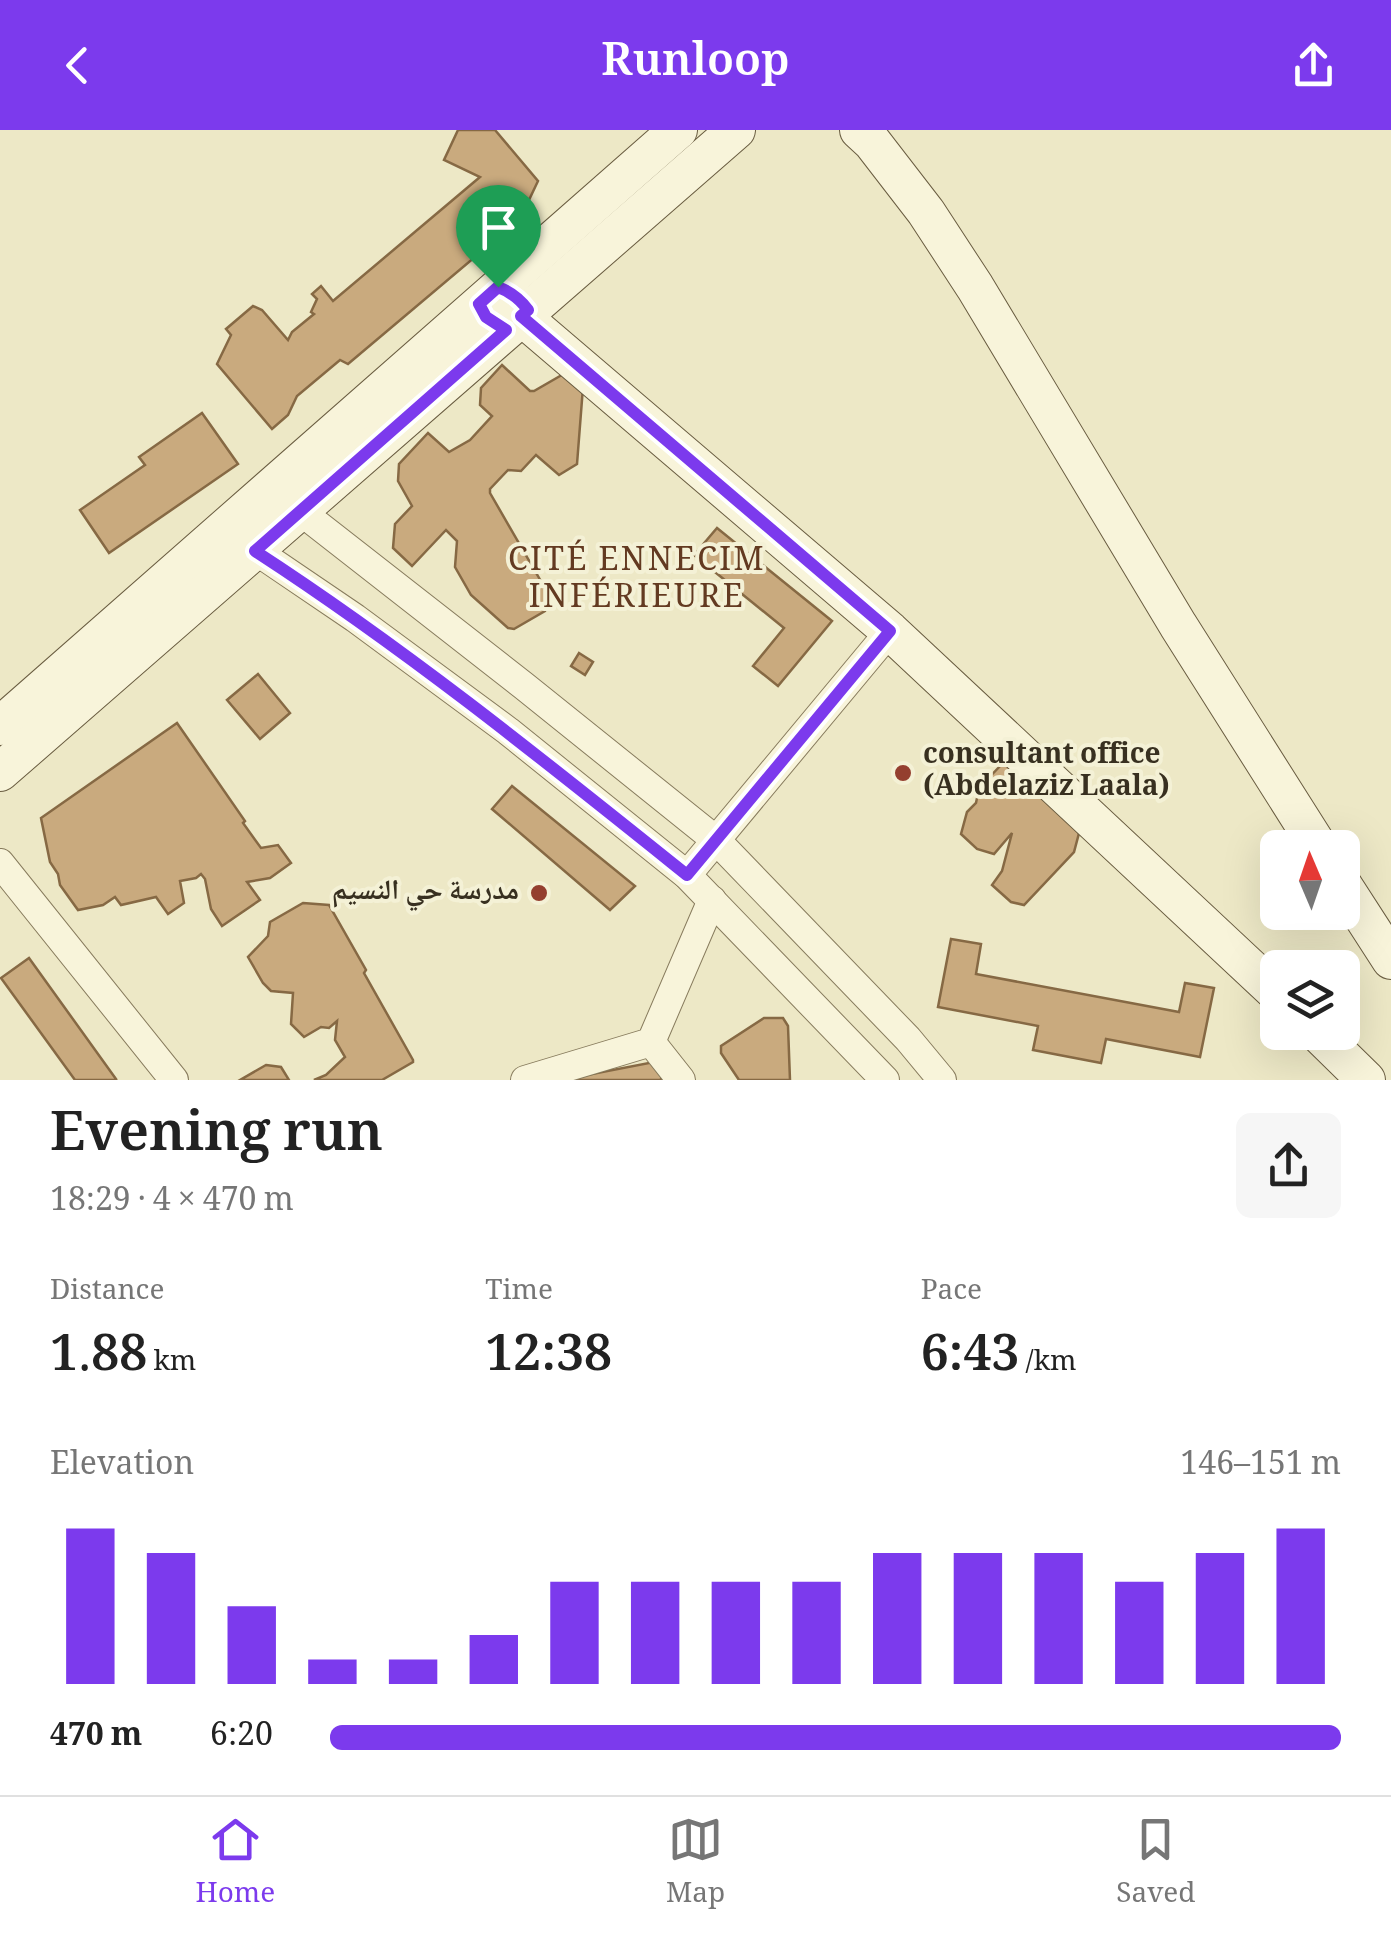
<!DOCTYPE html>
<html lang="en">
<head>
<meta charset="utf-8">
<style>
  body { margin:0; font-family:Georgia,"Noto Naskh Arabic",serif; background:#f6f6f6; color:#222; height:100vh; display:flex; flex-direction:column; font-size:38px; white-space:nowrap }
  * { box-sizing:border-box; margin:0 }
  p { font-size:32px; color:#767676 }
  .icon { flex:none; width:55px; height:55px; fill:none; stroke:currentColor; stroke-width:2; stroke-linecap:round; stroke-linejoin:round }
  .map { position:relative; height:950px; overflow:hidden }
  .details { display:flex; flex-direction:column; background:#fff; flex:1 }
  .details>* { flex:none }
  .needle { width:65px; rotate:358deg }
  .tools { position:absolute; left:1260px; top:700px; display:grid; gap:20px }
  .tools a { display:grid; place-items:center; width:100px; height:100px; border-radius:15px; background:#fff; box-shadow:0 10px 40px #0002; font-size:50px }
  .pin { position:absolute; display:grid; place-items:center; width:85px; height:85px; color:#fff; margin:-102px -42px; border-radius:50% 50% 50% 0; rotate:-45deg; box-shadow:0 0 10px #0007 }
  .pin .icon { rotate:45deg }
  .round { display:grid; place-items:center; flex:none; width:105px; height:105px; border-radius:15px; background:#f6f6f6 }
  .summary { display:flex; align-items:center; justify-content:space-between; height:170px; padding:0 50px }
  h1 { font-size:55px; font-weight:600; line-height:75px }
  .stats { display:grid; grid-template-columns:repeat(3,1fr); gap:15px; height:170px; padding:10px 50px }
  .stats div { display:grid; align-content:center }
  .stats b { font-size:50px; font-weight:600 }
  .stats small { font-size:28px; font-weight:400 }
  .stats p { font-size:28px }
  .chart { height:280px; padding:20px 50px }
  .chart p { display:flex; justify-content:space-between }
  .chart svg { width:100%; height:180px; margin-top:10px; stroke:#7c3aed; stroke-width:6 }
  ul { padding:0 50px; list-style:none; font-size:32px }
  li { display:grid; grid-template-columns:160px 120px 1fr; align-items:center; height:75px }
  li i { height:25px; border-radius:12px; background:#7c3aed }
  header { display:flex; justify-content:space-between; align-items:center; height:130px; padding:0 50px; background:#7c3aed; color:#fff; font-size:45px; font-weight:600 }
  .menu { display:flex; justify-content:space-around; align-items:center; height:140px; border-top:2px solid #e0e0e0; background:#fff; font-size:28px; color:#767676 }
  .menu a { display:grid; justify-items:center; gap:5px }
  .menu .selected { color:#7c3aed }
  .map>svg:first-child { display:block }
  .building { fill:#c9aa7e; stroke:#866944; stroke-width:2.5 }
  .lines { fill:none; stroke-linecap:round; stroke-linejoin:round }
  .street-casing { stroke:#877b5d; stroke-width:30 }
  .secondary-casing { stroke:#695c40; stroke-width:40 }
  .street { stroke:#f8f4da; stroke-width:28 }
  .secondary { stroke:#f8f4da; stroke-width:38 }
  .route-casing { stroke:#fff; stroke-width:20 }
  .route { stroke:#7c3aed; stroke-width:12 }
  .poi-dot { fill:#943f2f; stroke:#f4f1d6; stroke-width:4 }
  .labels { text-anchor:middle; dominant-baseline:central; stroke-width:8; stroke-linejoin:round; paint-order:stroke }
  .poi-label { font-size:28px; font-weight:bold; fill:#383020; stroke:#f4f1d6; text-anchor:start }
  .quarter-label { font-size:32px; letter-spacing:2.5px; fill:#633a21; stroke:#f4f1d6 }
</style>
</head>
<body>
<header><svg class="icon" aria-label="back" viewBox="0 0 24 24"><path d="M15 5l-7 7 7 7"/></svg>Runloop<svg class="icon" aria-label="share" viewBox="0 0 24 24"><path d="M12 15V3M7 8l5-5 5 5M5 13v7h14v-7"/></svg></header>
<div class="map">
<svg width="1391" height="950" viewBox="0 0 1391 950">
  <rect width="100%" height="100%" fill="#ede8c6"/>
  <g class="building">
    <polygon points="458,0 495,0 538,51 520,89 348,234 340,230 297,266 288,285 272,299 217,234 231,205 226,199 253,176 262,180 288,210 292,202 314,184 311,182 317,169 312,164 321,156 333,171 480,47 444,30"/>
    <polygon points="502,235 530,261 534,261 567,242 583,257 577,334 559,345 536,325 521,341 508,340 490,359 490,363 546,460 545,481 514,499 508,498 471,465 455,437 457,411 446,400 412,436 393,418 395,394 412,376 398,351 399,334 428,303 449,322 470,310 492,286 480,275 481,258"/>
    <polygon points="202,283 238,334 109,423 80,380 145,335 139,327"/>
    <polygon points="717,398 832,491 778,556 753,536 784,498 694,425"/>
    <polygon points="579,523 593,532 585,545 571,536"/>
    <polygon points="258,544 290,583 260,609 227,570"/>
    <polygon points="177,593 245,691 243,693 261,718 278,715 291,733 270,748 247,752 260,770 222,796 211,779 205,749 201,744 196,748 180,751 184,773 168,784 156,767 121,775 115,767 103,775 78,780 60,755 58,744 50,732 41,688"/>
    <polygon points="1004,632 1083,688 1074,722 1024,775 1011,772 992,755 1002,741 1012,703 994,724 977,719 961,704 967,682 976,673 979,658"/>
    <polygon points="512,656 635,756 610,780 492,679"/>
    <polygon points="303,773 329,775 366,840 364,843 413,930 413,932 382,950 314,950 326,945 345,927 335,910 337,891 329,898 321,897 304,907 291,894 293,863 271,861 263,853 248,827 268,806 270,792"/>
    <polygon points="951,809 981,814 976,844 1179,882 1185,853 1214,858 1200,927 1106,909 1101,933 1033,920 1038,896 938,877"/>
    <polygon points="29,828 116,949 114,950 75,950 1,848"/>
    <polygon points="764,888 783,888 788,896 790,950 739,950 721,923 721,916"/>
    <polygon points="654,932 668,943 660,950 561,950"/>
    <polygon points="266,935 281,937 289,950 240,950"/>
  </g>
  <g class="lines">
    <defs>
      <g id="street">
        <polyline points="286,370 524,556 717,711 908,909 942,950"/>
        <polyline points="243,412 355,488 508,601 687,745 885,950"/>
        <polyline points="0,733 174,950"/>
        <polyline points="687,745 890,501"/>
        <polyline points="651,912 681,950"/>
        <polyline points="525,950 651,912 712,770"/>
      </g>
      <g id="secondary">
        <polyline points="859,0 872,12 926,82 975,157 1178,495 1319,718"/>
        <polyline points="521,186 890,501 1278,864"/>
        <polyline points="0,596 678,0"/>
        <polyline points="0,642 736,0"/>
        <polyline points="1342,754 1391,830"/>
        <polyline points="1317,902 1366,950"/>
      </g>
    </defs>
    <use href="#street" class="street-casing"/>
    <use href="#secondary" class="secondary-casing"/>
    <use href="#street" class="street"/>
    <use href="#secondary" class="secondary"/>
  </g>
  <g class="lines">
    <defs>
      <path id="route" d="M498,157C511,162 520,169 528,180L521,186L890,501L687,745C546,632 406,519 255,421L506,200L486,187L479,174Z"/>
    </defs>
    <use href="#route" class="route-casing"/>
    <use href="#route" class="route"/>
  </g>
  <g class="poi-dot">
    <circle cx="903" cy="643" r="10"/>
    <circle cx="539" cy="763" r="10"/>
  </g>
  <g class="labels">
    <g class="poi-label">
      <text x="923" y="627">consultant office<tspan x="923" dy="32">(Abdelaziz Laala)</tspan></text>
      <text x="519" y="763" text-anchor="end">مدرسة حي النسيم</text>
    </g>
    <g class="quarter-label">
      <text x="637" y="433">CITÉ ENNECIM<tspan x="637" dy="37">INFÉRIEURE</tspan></text>
    </g>
  </g>
</svg>
<div class="tools">
<a><svg class="needle" viewBox="-14 -14 28 28"><path d="M0-13l5 13h-10z" fill="#e53935"/><path d="M0 13l5-13h-10z" fill="#767676"/></svg></a>
<a><svg class="icon" aria-label="layers" viewBox="0 0 24 24"><path d="M12 4l9 5-9 5-9-5zM3 14l9 5 9-5"/></svg></a>
</div>
<div class="pin" style="left:498px;top:157px;background:#1e9e55"><svg class="icon" aria-label="arrive" viewBox="0 0 24 24"><path d="M6 21V4h12l-3 4 3 4H6"/></svg></div>
</div>
<section class="details">
<div class="summary"><div><h1>Evening run</h1><p>18:29 · 4 × 470 m</p></div><a class="round"><svg class="icon" aria-label="share" viewBox="0 0 24 24"><path d="M12 15V3M7 8l5-5 5 5M5 13v7h14v-7"/></svg></a></div>
<div class="stats">
<div><p>Distance</p><b>1.88<small> km</small></b></div>
<div><p>Time</p><b>12:38</b></div>
<div><p>Pace</p><b>6:43<small> /km</small></b></div>
</div>
<div class="chart"><p><span>Elevation</span>146–151 m</p>
<svg viewBox="0 0 160 44" preserveAspectRatio="none"><path d="M5 44V6M15 44V12M25 44V25M35 44V38M45 44V38M55 44V32M65 44V19M75 44V19M85 44V19M95 44V19M105 44V12M115 44V12M125 44V12M135 44V19M145 44V12M155 44V6"/></svg>
</div>
<ul>
<li><b>470 m</b>6:20<i style="width:100%"></i></li>
</ul>
</section>
<nav class="menu">
<a class="selected"><svg class="icon" aria-label="home" viewBox="0 0 24 24"><path d="M3 11l9-7 9 7M6 9v11h12V9"/></svg>Home</a>
<a><svg class="icon" aria-label="map" viewBox="0 0 24 24"><path d="M3 6l6-2 6 2 6-2v14l-6 2-6-2-6 2zM9 4v14M15 6v14"/></svg>Map</a>
<a><svg class="icon" aria-label="saved" viewBox="0 0 24 24"><path d="M7 4h10v16l-5-4-5 4z"/></svg>Saved</a>
</nav>
</body>
</html>
